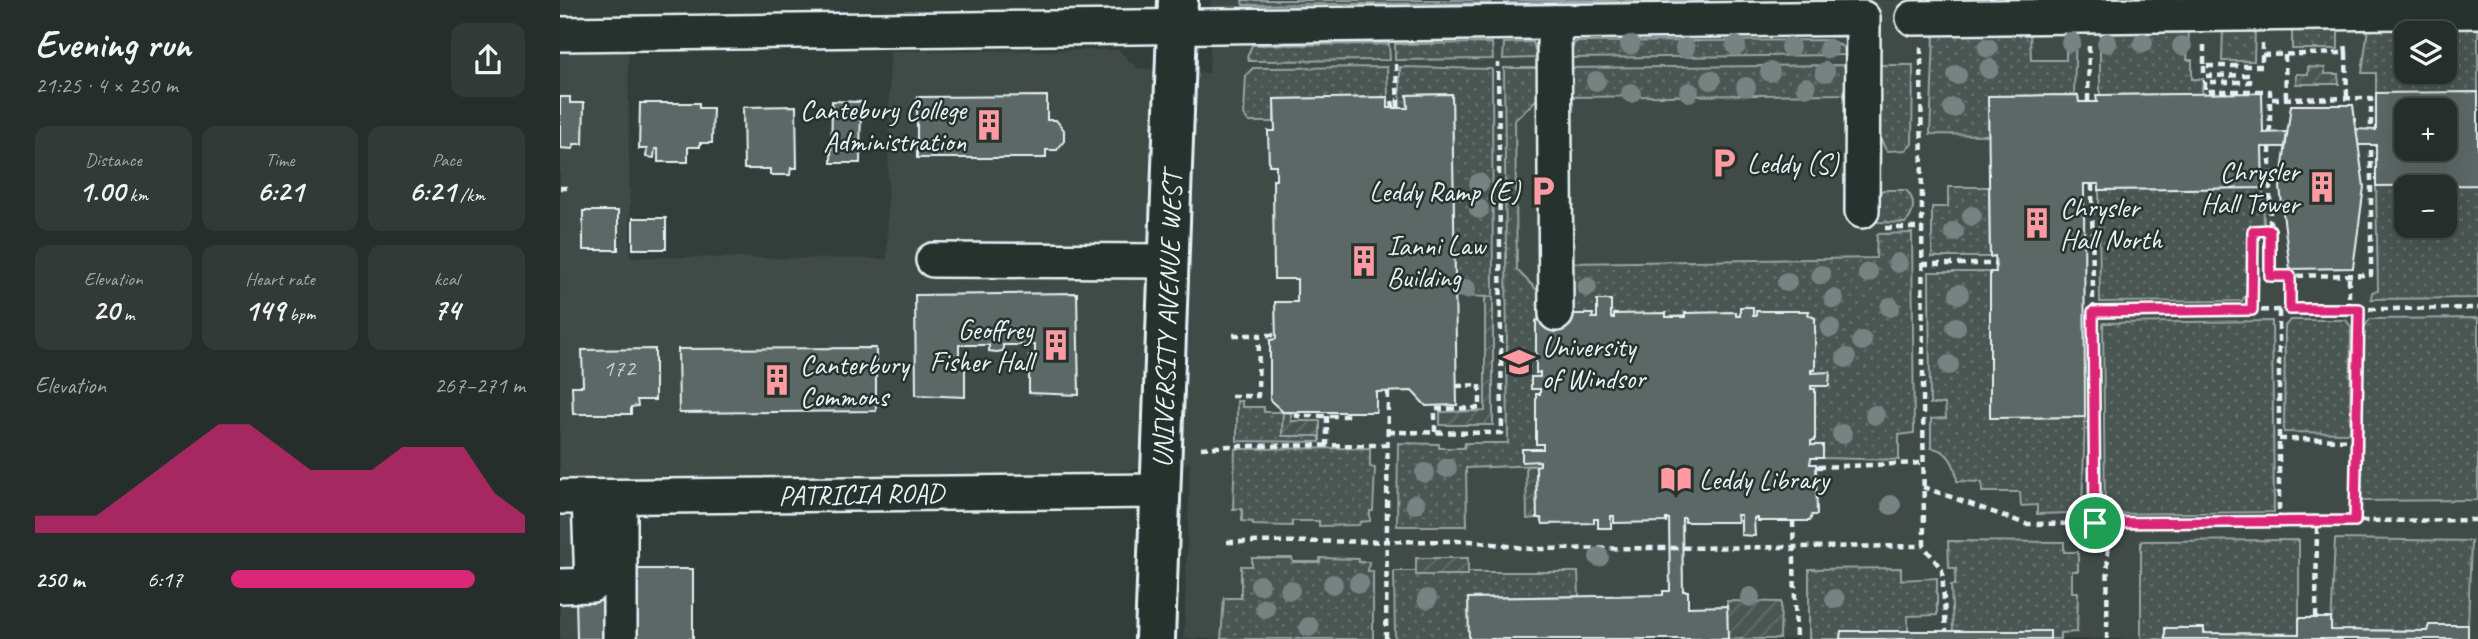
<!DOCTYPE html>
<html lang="en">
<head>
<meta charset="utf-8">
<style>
  body { margin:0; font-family:Caveat,sans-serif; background:#323a37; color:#f1f3f6; height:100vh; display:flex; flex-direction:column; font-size:26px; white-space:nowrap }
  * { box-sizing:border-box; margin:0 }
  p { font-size:23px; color:#a4a8a9 }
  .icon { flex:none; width:38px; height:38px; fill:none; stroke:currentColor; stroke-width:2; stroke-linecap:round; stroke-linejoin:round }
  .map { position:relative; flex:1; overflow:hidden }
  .side { display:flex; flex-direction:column; background:#262e2b; width:560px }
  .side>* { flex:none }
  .tools { position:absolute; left:1834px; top:21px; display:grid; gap:14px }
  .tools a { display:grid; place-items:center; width:63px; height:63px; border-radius:14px; background:#262e2b; box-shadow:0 7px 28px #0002,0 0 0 2px #424a47; font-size:35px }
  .pin { position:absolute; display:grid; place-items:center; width:60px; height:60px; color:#fff; margin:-30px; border:4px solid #fff; border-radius:50%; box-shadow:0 2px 7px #0007 }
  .round { display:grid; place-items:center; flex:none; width:74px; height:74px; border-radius:14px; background:#323a37 }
  .overview { display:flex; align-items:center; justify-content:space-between; height:119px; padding:0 35px }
  h1 { font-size:38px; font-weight:800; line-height:52px }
  .stats { display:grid; grid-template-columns:repeat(3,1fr); gap:10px; height:119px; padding:7px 35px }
  .stats div { display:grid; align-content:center; border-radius:14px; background:#323a37; text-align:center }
  .stats b { font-size:30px; font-weight:800 }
  .stats small { font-size:19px; font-weight:400 }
  .stats p { font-size:19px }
  .chart { height:196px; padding:14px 35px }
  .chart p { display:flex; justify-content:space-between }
  .chart svg { width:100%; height:126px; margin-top:7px; fill:#db2777; opacity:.7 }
  ul { padding:0 35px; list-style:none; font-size:23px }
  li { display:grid; grid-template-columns:112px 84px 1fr; align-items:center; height:52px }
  li i { height:18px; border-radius:9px; background:#db2777 }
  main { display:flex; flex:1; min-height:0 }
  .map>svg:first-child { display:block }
  .built { fill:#3f4b46; fill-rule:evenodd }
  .grass { fill:url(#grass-dots); stroke:#98a4a4; stroke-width:2; fill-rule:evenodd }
  .garden { fill:url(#garden-furrows); stroke:#98a4a4; stroke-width:2 }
  .building { fill:#5c6865; stroke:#e8f1f8; stroke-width:2; fill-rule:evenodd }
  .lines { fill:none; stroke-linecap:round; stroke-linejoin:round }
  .minor-casing { stroke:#e8f1f8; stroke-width:38 }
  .major-casing { stroke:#e8f1f8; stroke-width:44 }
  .path { stroke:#e8f1f8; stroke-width:4.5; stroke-dasharray:7 5; stroke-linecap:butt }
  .minor { stroke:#26332d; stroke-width:33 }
  .major { stroke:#26332d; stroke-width:38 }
  .tree { fill:#778382 }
  .route-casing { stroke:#fff; stroke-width:14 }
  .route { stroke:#db2777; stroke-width:9 }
  .labels { text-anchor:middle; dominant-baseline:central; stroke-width:5; stroke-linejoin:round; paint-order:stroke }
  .number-label { font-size:24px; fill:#c5cfd3 }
  .poi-label { font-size:28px; fill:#e8f1f8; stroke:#26332d; text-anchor:start }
  .street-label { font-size:28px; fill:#e8f1f8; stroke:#26332d }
</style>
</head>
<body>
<main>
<section class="side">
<div class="overview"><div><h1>Evening run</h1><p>21:25 · 4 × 250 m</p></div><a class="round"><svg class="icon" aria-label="share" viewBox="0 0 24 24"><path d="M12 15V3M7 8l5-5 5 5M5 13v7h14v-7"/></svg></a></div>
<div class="stats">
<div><p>Distance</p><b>1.00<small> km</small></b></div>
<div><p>Time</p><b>6:21</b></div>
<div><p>Pace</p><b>6:21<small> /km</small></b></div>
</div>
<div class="stats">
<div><p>Elevation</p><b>20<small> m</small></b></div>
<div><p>Heart rate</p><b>149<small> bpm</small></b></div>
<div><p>kcal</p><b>74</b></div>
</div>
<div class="chart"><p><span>Elevation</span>267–271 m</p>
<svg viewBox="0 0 160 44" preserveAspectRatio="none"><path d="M0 44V38L10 38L20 38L30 30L40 22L50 14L60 6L70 6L80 14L90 22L100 22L110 22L120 14L130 14L140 14L150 30L160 38V44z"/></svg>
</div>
<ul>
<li><b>250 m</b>6:17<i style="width:83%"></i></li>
</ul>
</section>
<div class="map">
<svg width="1918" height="639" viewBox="0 0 1918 639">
  <defs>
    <pattern id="grass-dots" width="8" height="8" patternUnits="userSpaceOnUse" patternTransform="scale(1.75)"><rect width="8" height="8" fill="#495651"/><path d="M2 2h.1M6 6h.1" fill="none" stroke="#636f6b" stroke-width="1.8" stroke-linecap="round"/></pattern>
    <pattern id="garden-furrows" width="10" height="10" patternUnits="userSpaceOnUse" patternTransform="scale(1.75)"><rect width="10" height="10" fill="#495651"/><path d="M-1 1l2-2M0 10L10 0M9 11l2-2" fill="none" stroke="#636f6b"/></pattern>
  </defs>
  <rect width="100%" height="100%" fill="#323e39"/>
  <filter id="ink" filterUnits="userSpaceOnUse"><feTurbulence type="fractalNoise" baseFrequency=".0143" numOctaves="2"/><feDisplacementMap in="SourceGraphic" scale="14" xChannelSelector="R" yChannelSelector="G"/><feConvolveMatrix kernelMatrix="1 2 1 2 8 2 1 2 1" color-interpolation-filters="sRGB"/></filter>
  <g filter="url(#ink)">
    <path class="built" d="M651,0H1918V639H624L630,463L545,473L47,478L51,639H0V52L68,50L70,257L327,259L330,51L558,50L577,68L649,73ZM1846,33H1885V72H1846ZM1846,110H1885V149H1846ZM1846,187H1885V226H1846Z"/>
    <g class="grass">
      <polygon points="682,0 931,0 931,3 683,5"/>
      <polygon points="945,0 1149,0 945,3"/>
      <polygon points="1778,27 1778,49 1732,49 1732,28"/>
      <polygon points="1886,27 1918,27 1918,92 1816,93 1816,73 1802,73 1808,28 1851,28 1851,33 1846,33 1846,72 1885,72"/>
      <polygon points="1663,28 1695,28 1694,61 1662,61"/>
      <polygon points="1516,30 1514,95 1429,96 1428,135 1370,134 1374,36 1379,31 1470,31 1471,60 1506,60 1506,31"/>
      <polygon points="1540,30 1629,30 1627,60 1632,60 1632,79 1643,79 1642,94 1540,95"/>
      <polygon points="1270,40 1283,47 1287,55 1008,58 1015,42"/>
      <polygon points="973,42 977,58 943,59 944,43"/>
      <polygon points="932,43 933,59 835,60 835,44"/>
      <polygon points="829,44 830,60 689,61 687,57 692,45"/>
      <polygon points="1287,65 1287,94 1008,97 1008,68"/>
      <path d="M1319,65H1353L1352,144L1346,150L1327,151C1314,136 1319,85 1319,65Z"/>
      <polygon points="827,67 828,97 714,99 714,122 689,122 684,115 686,75 693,68"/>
      <polygon points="840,67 932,69 933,297 895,296 892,94 848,95 848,108 840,108"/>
      <polygon points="944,68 978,68 978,98 955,120 957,270 981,294 982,318 976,321 976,372 980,372 980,377 971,378 971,389 980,389 980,394 977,394 976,444 983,444 983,449 962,449 962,461 980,461 980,465 906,468 907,526 837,526 838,443 879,444 879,448 904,448 905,443 948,443"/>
      <path d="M1918,185V298L1811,299L1812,292L1818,291L1816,186ZM1846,187H1885V226H1846Z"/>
      <polygon points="1388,187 1429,187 1430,257 1372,257 1372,207 1388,207"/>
      <polygon points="1703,188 1704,226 1688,227 1687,294 1682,301 1540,302 1539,190"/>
      <path d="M1323,190H1346C1356,200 1355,214 1345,223L1317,222L1318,194Z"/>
      <polygon points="1352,233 1354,433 1339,435 1339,460 1263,458 1263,445 1251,445 1251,386 1269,386 1269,373 1251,373 1255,318 1248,315 1248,311 1197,311 1196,316 1193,316 1193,307 1180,307 1180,316 1176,316 1176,312 1106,317 1106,313 1051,318 1050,300 1037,300 1037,318 1032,318 1032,314 1012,314 1011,263 1316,258 1317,234"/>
      <path d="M1369,272H1430V418L1525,417L1522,508H1510L1511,513L1477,514V505L1461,506L1460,492H1422V482L1397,481C1396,465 1388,449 1371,448V419L1386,418L1385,404H1370Z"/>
      <polygon points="1918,318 1918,500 1800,501 1803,329 1810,319"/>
      <polygon points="1730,320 1786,320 1791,327 1790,433 1724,432 1725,326"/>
      <polygon points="1712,321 1714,512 1545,514 1543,323"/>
      <polygon points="677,401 682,401 682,407 704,407 704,412 723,412 722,436 760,436 760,442 677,441"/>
      <polygon points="810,448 810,467 815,468 813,511 810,511 810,521 800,522 799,525 759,526 759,521 732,521 732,526 693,525 693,522 682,521 682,509 673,509 675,449"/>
      <polygon points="1775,539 1911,541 1908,625 1869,625 1867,631 1771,630"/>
      <polygon points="1739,540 1739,634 1644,633 1644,628 1606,628 1605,639 1581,639 1581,541"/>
      <polygon points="1388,541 1504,542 1504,552 1518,552 1518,571 1512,571 1512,592 1518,592 1517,632 1500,633 1500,639 1490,639 1490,631 1393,631 1391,585 1395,585 1396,568 1389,568"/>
      <polygon points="692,558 732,558 733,562 760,562 760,558 799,559 799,562 809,562 808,571 813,571 813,639 661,639 664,598 681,598 681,566 692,566"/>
      <polygon points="1341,568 1341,580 1377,578 1377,615 1348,616 1348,632 1281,631 1280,639 1249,639 1249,569"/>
      <polygon points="834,571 856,571 856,575 907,575 908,572 1018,572 1019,596 909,598 909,639 840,639 835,638"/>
    </g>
    <g class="garden">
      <polygon points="1748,67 1765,68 1765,74 1778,74 1779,84 1736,84 1736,74 1748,74"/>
      <polygon points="925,297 933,297 933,425 880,425 880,412 925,411"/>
      <polygon points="723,412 731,413 731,421 760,421 760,436 722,436"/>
      <polygon points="966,466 976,466 977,518 967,519"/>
      <rect x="856" y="558" width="52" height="17"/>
      <polygon points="1167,601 1221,602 1220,639 1168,639"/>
    </g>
    <g class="building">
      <path d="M1918,92V185L1816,186V145H1798L1796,129L1816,130V93ZM1846,110H1885V149H1846Z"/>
      <polygon points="1702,93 1703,133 1727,132 1725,147 1702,147 1703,188 1539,190 1539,184 1524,184 1525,417 1430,418 1430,272 1436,272 1435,256 1430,257 1428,96 1518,95 1519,102 1537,102 1536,95 1540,95"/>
      <polygon points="892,94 897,405 866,406 852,391 816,392 816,412 723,412 710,400 710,340 716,339 715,302 737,302 737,279 714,279 713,180 716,180 716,165 709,165 708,131 715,131 714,99 828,97 828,108 848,108 847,95"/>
      <polygon points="487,96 487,120 496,120 504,130 504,141 497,150 486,150 486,158 357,158 357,97"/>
      <polygon points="0,97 10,97 10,103 24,103 23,144 14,144 13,149 0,148"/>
      <polygon points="272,101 301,102 300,163 271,163"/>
      <polygon points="80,103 139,103 139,108 153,108 152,143 140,143 140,147 128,147 128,162 98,162 98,149 95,149 94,158 86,157 87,149 79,149"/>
      <polygon points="1731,105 1793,105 1804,187 1793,268 1730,269 1720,188"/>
      <polygon points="236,106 237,168 231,168 230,175 210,175 210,169 184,169 183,107"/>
      <rect x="23" y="211" width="35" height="39"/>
      <rect x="73" y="218" width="33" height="31"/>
      <polygon points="517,293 519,395 469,393 469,356 475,356 475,345 443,345 443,351 437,352 429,351 429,345 399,345 399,357 405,357 405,397 356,395 355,295"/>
      <polygon points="1037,300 1051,300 1051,318 1054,318 1054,314 1106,313 1106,317 1125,317 1125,313 1176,312 1176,316 1180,316 1180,307 1193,307 1193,316 1196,316 1196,311 1249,311 1248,315 1255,318 1255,370 1251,370 1251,373 1270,372 1269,386 1251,386 1251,389 1255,389 1255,441 1251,441 1251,445 1263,445 1263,458 1251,458 1250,464 1256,464 1257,515 1252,515 1250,521 1198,521 1198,518 1194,518 1195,536 1181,535 1181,515 1177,515 1178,522 1125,522 1125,518 1122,518 1123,591 1128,591 1128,607 1167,606 1168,639 909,639 908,598 1103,595 1103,591 1110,591 1109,519 1106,519 1106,522 1054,523 1054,516 1051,516 1051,528 1038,528 1038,519 1034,519 1034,523 983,524 981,518 977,518 976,466 980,465 980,461 962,462 962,449 983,449 983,444 976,444 976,394 980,394 980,389 971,389 971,377 980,377 980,372 976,373 976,321 982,318 982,314 1033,314 1032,318 1037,318"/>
      <polygon points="316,348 316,411 119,413 118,349"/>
      <polygon points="95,349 95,400 77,400 78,406 71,407 71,414 13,414 12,386 23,386 22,350"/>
      <polygon points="78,569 133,569 133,639 77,639"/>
      <polygon points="16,597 50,597 51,639 17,639"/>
      <polygon points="1739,618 1771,618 1771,630 1867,631 1869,625 1908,625 1908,639 1605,639 1605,628 1644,628 1644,633 1739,634"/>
      <polygon points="1281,631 1490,631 1490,639 1280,639"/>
    </g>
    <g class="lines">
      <defs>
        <g id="minor">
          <polyline points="1353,18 1918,11"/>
          <polyline points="994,22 996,314"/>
          <polyline points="0,34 1303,18 1302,211"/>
          <polyline points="373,260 609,261"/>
          <polyline points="0,497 601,491"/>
          <polyline points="0,586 32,585 29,497"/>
          <polyline points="60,639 60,498"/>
        </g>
        <polyline id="major" points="595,639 618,0"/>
      </defs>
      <use href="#minor" class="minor-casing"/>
      <use href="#major" class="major-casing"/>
      <g class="path">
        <polyline points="1702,43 1702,55 1786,53 1785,42"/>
        <polyline points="1644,45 1644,66 1702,66 1702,55"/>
        <polyline points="1361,47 1364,546 1382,570 1386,631"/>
        <polyline points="1786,53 1787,99"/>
        <polyline points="1725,55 1726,99"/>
        <polyline points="836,64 838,108"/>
        <polyline points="1644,66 1644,76 1690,75 1690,82 1645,82 1645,91 1710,91 1710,99"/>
        <polyline points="1528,101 1529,46"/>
        <polyline points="833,108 832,100 837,100"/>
        <polyline points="1710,133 1710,99 1811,98 1811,129"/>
        <polyline points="1710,147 1710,276 1811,275 1811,144"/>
        <polyline points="1532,184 1535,523"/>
        <polyline points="0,188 7,188"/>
        <polyline points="1325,228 1362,228"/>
        <polyline points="1362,264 1435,264"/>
        <polyline points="1730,309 1730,276"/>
        <polyline points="1789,309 1789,275"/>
        <polyline points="1692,310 1693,231 1710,230"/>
        <polyline points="1533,312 1918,308"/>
        <polyline points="673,335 699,335"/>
        <polyline points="671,396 698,396 699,335 716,335"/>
        <polyline points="736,413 737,416 786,416 786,412"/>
        <polyline points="767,416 767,445"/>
        <polyline points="828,432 942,433 938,63"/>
        <polyline points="875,432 875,409 920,408 920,385 896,386"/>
        <polyline points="1719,439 1796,440"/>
        <polyline points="641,448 670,446 828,445"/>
        <polyline points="1257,467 1363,463"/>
        <polyline points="1363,487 1466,524 1918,520"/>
        <polyline points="1233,521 1236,639"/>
        <polyline points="1795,521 1799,309"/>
        <polyline points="1719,522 1719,309"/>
        <polyline points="667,542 911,541 971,549 1364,546"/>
        <polyline points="1756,618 1757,522"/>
        <polyline points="826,639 828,391"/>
        <polyline points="1547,639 1548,523"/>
      </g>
      <use href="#minor" class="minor"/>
      <use href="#major" class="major"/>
    </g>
    <g class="tree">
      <circle cx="1511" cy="42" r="10"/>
      <circle cx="1547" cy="43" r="10"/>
      <circle cx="1583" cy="43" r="10"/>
      <circle cx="1070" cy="45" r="10"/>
      <circle cx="1176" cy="46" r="10"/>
      <circle cx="1622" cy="46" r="10"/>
      <circle cx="1230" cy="47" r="10"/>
      <circle cx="1125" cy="48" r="10"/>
      <circle cx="1428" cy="48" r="10"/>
      <circle cx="1268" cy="49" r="10"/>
      <circle cx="1429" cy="69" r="10"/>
      <circle cx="1210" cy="72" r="10"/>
      <circle cx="1265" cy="72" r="10"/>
      <circle cx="1397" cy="75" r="10"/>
      <circle cx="1151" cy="80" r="10"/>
      <circle cx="1036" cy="81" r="10"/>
      <circle cx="1186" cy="87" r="10"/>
      <circle cx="1246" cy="87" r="10"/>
      <circle cx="1129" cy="92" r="10"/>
      <circle cx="1071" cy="93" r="10"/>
      <circle cx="1393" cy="108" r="10"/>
      <circle cx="919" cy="183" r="10"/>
      <circle cx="919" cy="209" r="10"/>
      <circle cx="1412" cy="216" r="10"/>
      <circle cx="1394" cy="232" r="10"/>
      <circle cx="1338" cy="263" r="10"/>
      <circle cx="1308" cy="273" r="10"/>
      <circle cx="1261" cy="275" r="10"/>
      <circle cx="1227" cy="282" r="10"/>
      <circle cx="1027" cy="287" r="10"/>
      <circle cx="906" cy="289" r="10"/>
      <circle cx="1399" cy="294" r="10"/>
      <circle cx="1274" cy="299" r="10"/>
      <circle cx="1330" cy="307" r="10"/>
      <circle cx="1396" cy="327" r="10"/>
      <circle cx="1270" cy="328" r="10"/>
      <circle cx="1302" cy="341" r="10"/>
      <circle cx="1286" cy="358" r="10"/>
      <circle cx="1389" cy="365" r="10"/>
      <circle cx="1315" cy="415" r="10"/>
      <circle cx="1282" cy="434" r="10"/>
      <circle cx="887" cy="468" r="10"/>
      <circle cx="865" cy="473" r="10"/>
      <circle cx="855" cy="504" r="10"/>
      <circle cx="1331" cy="505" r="10"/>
      <circle cx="1039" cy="557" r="10"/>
      <circle cx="799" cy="583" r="10"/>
      <circle cx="773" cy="584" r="10"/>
      <circle cx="700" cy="585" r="10"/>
      <circle cx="730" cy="590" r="10"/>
      <circle cx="1190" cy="597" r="10"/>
      <circle cx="867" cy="599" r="10"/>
      <circle cx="1275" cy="599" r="10"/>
      <circle cx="705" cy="608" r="10"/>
      <circle cx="749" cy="627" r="10"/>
    </g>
  </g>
  <g class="lines" filter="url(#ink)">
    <defs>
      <polygon id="route" points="1710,230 1710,276 1730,276 1730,309 1799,309 1795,521 1535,523 1533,312 1692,310 1693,231"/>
    </defs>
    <use href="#route" class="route-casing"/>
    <use href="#route" class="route"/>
  </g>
  <defs>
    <symbol id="building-bare" viewBox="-9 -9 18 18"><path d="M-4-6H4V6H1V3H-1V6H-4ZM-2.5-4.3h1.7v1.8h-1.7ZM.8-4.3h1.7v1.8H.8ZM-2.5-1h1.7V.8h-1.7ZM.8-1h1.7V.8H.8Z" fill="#ff9aa2" stroke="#26332d" stroke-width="2.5" paint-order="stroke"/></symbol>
    <symbol id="parking-bare" viewBox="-9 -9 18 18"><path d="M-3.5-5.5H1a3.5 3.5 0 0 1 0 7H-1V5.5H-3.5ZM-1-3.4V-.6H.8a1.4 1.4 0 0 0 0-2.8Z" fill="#ff9aa2" stroke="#26332d" stroke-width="2.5" paint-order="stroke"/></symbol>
    <symbol id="university-bare" viewBox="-9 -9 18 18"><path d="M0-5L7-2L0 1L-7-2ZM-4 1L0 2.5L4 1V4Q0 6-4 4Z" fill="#ff9aa2" stroke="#26332d" stroke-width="2.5" paint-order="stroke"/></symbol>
    <symbol id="library-bare" viewBox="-9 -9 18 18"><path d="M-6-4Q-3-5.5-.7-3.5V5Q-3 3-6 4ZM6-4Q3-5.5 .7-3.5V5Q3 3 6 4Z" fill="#ff9aa2" stroke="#26332d" stroke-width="2.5" paint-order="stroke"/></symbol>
  </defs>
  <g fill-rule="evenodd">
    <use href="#building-bare" x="407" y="103" width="44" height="44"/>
    <use href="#parking-bare" x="1142" y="141" width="44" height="44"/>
    <use href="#building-bare" x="1740" y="165" width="44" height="44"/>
    <use href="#parking-bare" x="961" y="169" width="44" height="44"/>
    <use href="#building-bare" x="1455" y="201" width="44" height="44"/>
    <use href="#building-bare" x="782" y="239" width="44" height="44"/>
    <use href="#building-bare" x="474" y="323" width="44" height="44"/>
    <use href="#university-bare" x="937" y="340" width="44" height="44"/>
    <use href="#building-bare" x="195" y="358" width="44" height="44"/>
    <use href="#library-bare" x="1094" y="457" width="44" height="44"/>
  </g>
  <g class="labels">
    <g class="number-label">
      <text x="59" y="368">172</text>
    </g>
    <g class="poi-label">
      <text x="406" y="109" text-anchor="end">Cantebury College<tspan x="406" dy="32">Administration</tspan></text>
      <text x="1187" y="163">Leddy (S)</text>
      <text x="1739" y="171" text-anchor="end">Chrysler<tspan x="1739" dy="32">Hall Tower</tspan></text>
      <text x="960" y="191" text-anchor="end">Leddy Ramp (E)</text>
      <text x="1500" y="207">Chrysler<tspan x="1500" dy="32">Hall North</tspan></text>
      <text x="827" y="245">Ianni Law<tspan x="827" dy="32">Building</tspan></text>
      <text x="473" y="329" text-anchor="end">Geoffrey<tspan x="473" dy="32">Fisher Hall</tspan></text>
      <text x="982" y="346">University<tspan x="982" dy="32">of Windsor</tspan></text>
      <text x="240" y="364">Canterbury<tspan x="240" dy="32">Commons</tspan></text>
      <text x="1139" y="479">Leddy Library</text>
    </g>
    <g class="street-label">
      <text transform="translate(607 320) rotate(-88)">UNIVERSITY AVENUE WEST</text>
      <text transform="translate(301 494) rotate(-1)">PATRICIA ROAD</text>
    </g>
  </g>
</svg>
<div class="tools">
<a><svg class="icon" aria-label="layers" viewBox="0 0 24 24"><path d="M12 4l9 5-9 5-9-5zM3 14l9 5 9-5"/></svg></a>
<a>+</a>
<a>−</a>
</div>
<div class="pin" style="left:1535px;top:523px;background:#1e9e55"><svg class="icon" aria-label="arrive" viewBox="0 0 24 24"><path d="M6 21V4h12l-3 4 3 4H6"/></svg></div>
</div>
</main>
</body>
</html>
